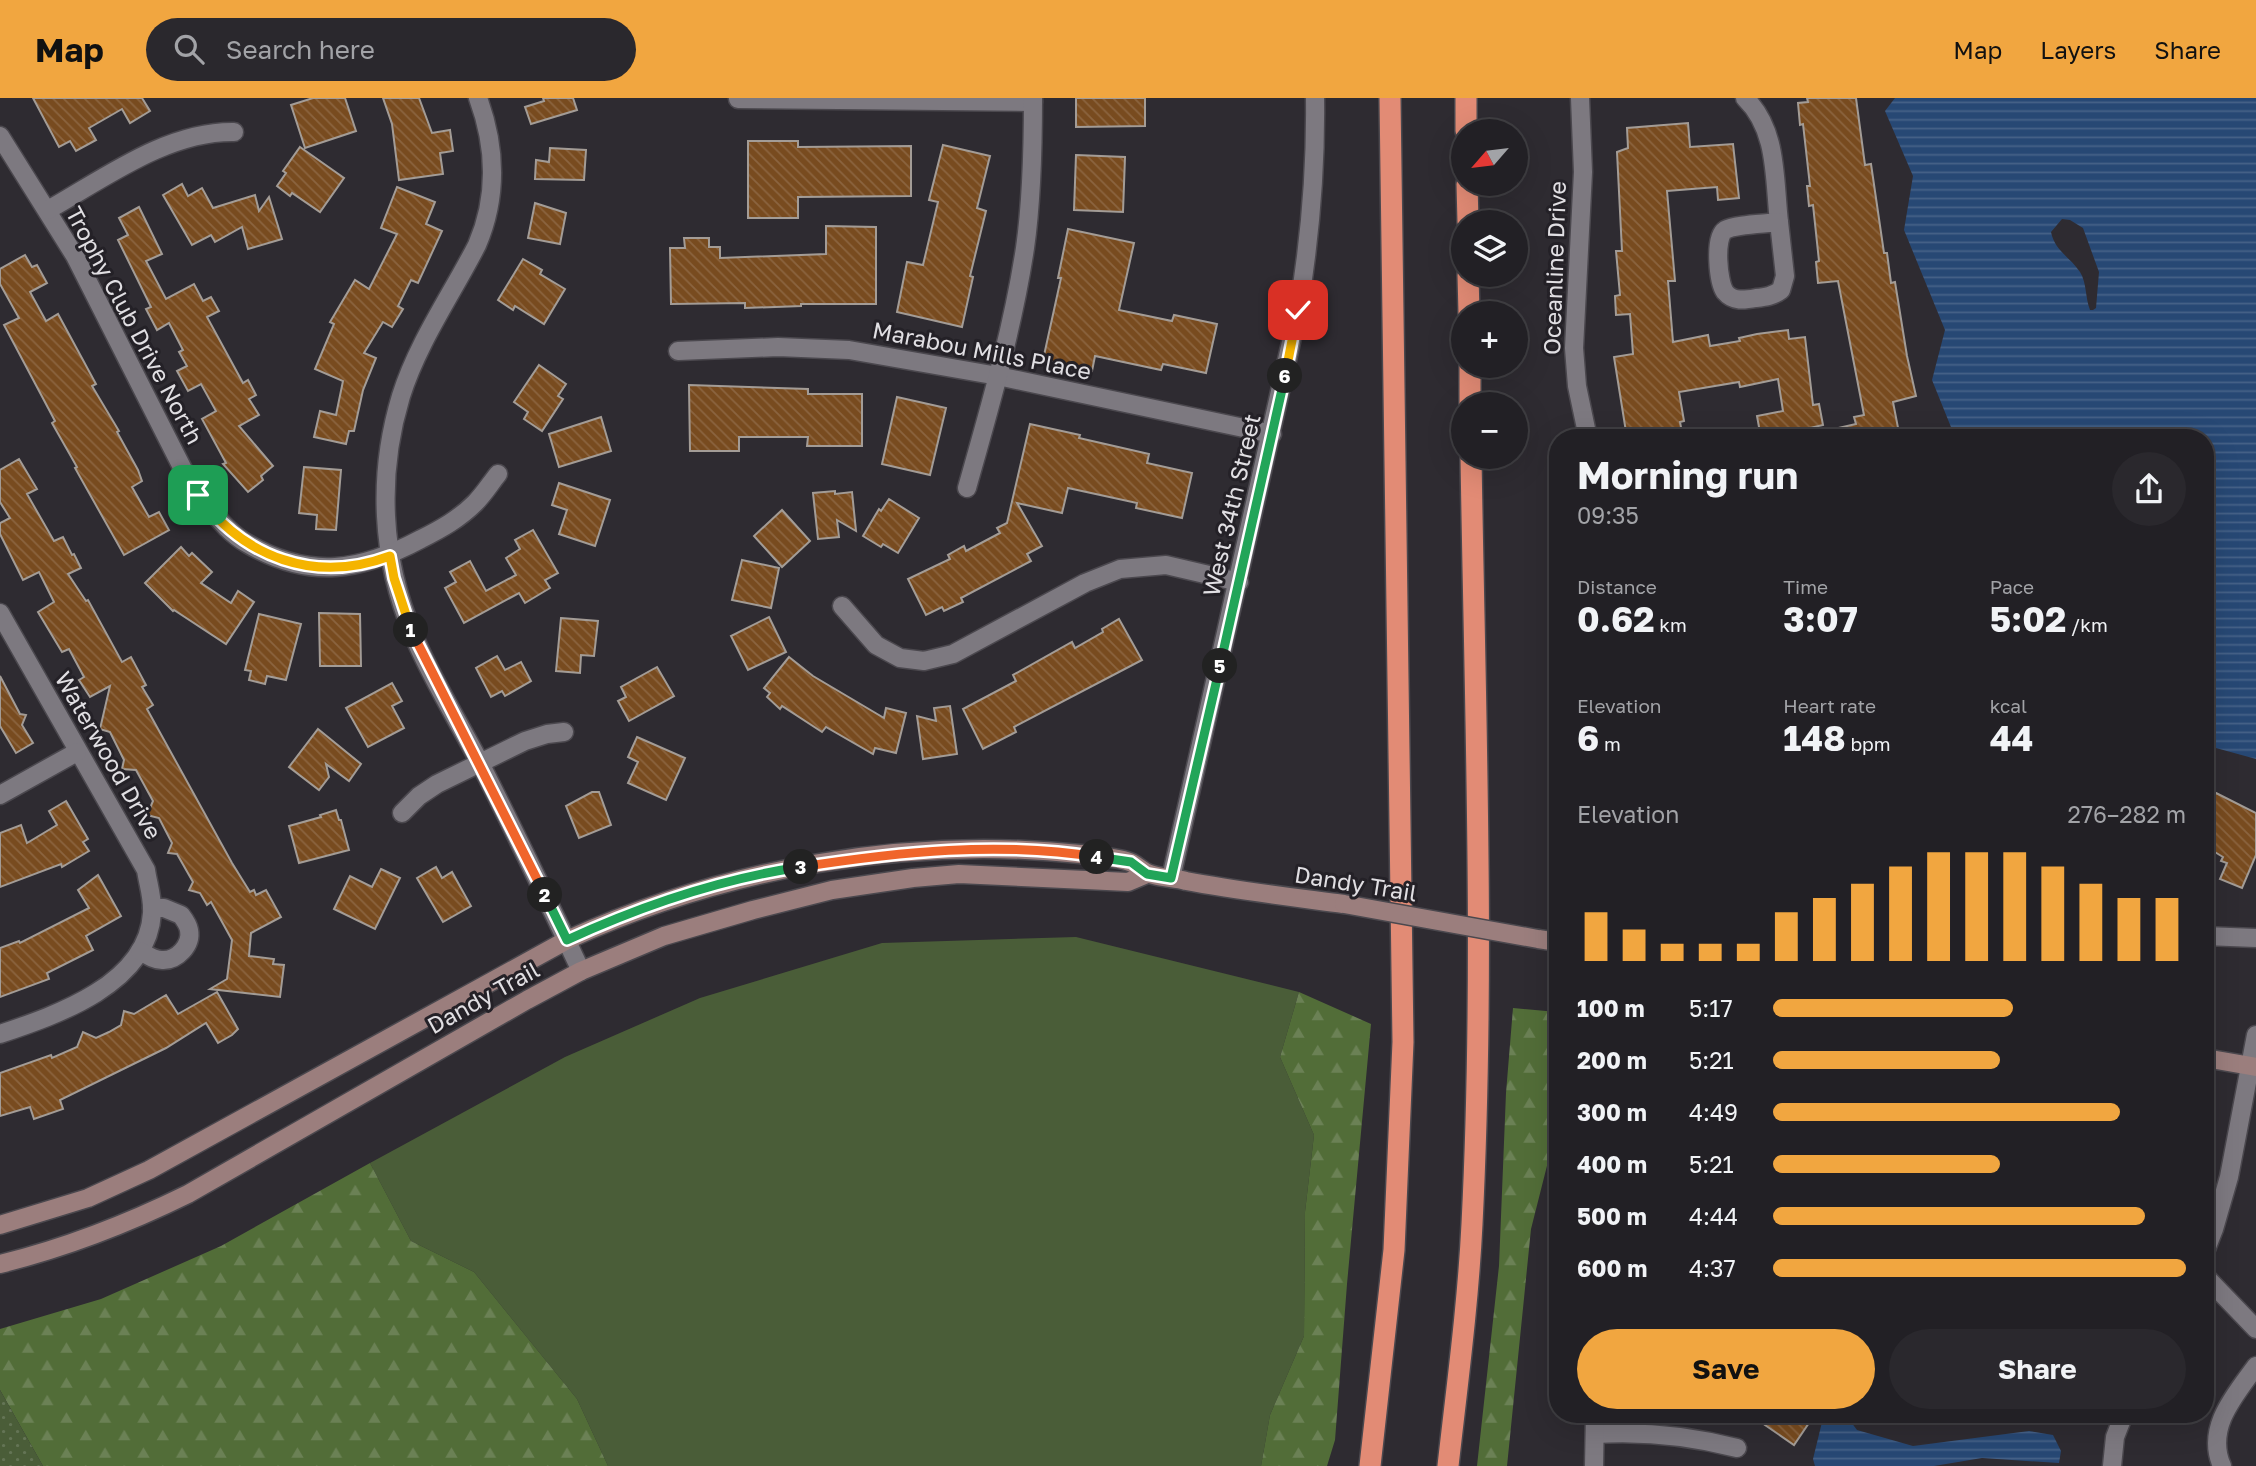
<!DOCTYPE html>
<html lang="en">
<head>
<meta charset="utf-8">
<style>
  body { margin:0; font-family:"Golos Text",sans-serif; background:#2a282d; color:#f1f3f6; height:100vh; display:flex; flex-direction:column; font-size:26px; white-space:nowrap }
  * { box-sizing:border-box; margin:0 }
  p { font-size:23px; color:#a2a3a7 }
  .icon { flex:none; width:38px; height:38px; fill:none; stroke:currentColor; stroke-width:2; stroke-linecap:round; stroke-linejoin:round }
  .map { position:relative; flex:1; overflow:hidden }
  .details { position:absolute; left:1549px; top:331px; width:665px; height:994px; display:flex; flex-direction:column; background:#222025; border-radius:28px; box-shadow:0 7px 28px #0002,0 0 0 2px #3f3e42 }
  .details>* { flex:none }
  .needle { width:46px; rotate:242deg }
  .tools { position:absolute; left:1451px; top:21px; display:grid; gap:14px }
  .tools a { display:grid; place-items:center; width:77px; height:77px; border-radius:50%; background:#222025; box-shadow:0 7px 28px #0002,0 0 0 2px #3f3e42; font-size:35px }
  .pin { position:absolute; display:grid; place-items:center; width:60px; height:60px; color:#fff; margin:-30px; border-radius:14px; box-shadow:0 4px 10px #0006 }
  .km { position:absolute; width:35px; height:35px; margin:-18px; border-radius:50%; background:#222; color:#fff; font-size:19px; line-height:35px; text-align:center }
  .round { display:grid; place-items:center; flex:none; width:74px; height:74px; border-radius:37px; background:#2a282d }
  .overview { display:flex; align-items:center; justify-content:space-between; height:119px; padding:0 28px }
  h1 { font-size:38px; font-weight:700; line-height:52px }
  .stats { display:grid; grid-template-columns:repeat(3,1fr); gap:10px; height:119px; padding:7px 28px }
  .stats div { display:grid; align-content:center }
  .stats b { font-size:35px; font-weight:700 }
  .stats small { font-size:19px; font-weight:400 }
  .stats p { font-size:19px }
  .chart { height:196px; padding:14px 28px }
  .chart p { display:flex; justify-content:space-between }
  .chart svg { width:100%; height:126px; margin-top:7px; stroke:#f1a640; stroke-width:6 }
  .cta { display:flex; gap:14px; margin-top:auto; padding:14px 28px }
  .cta a { flex:1; height:80px; border-radius:42px; background:#f1a640; color:#111; font-size:28px; font-weight:700; line-height:80px; text-align:center }
  .cta a+a { background:#2a282d; color:#f1f3f6 }
  ul { padding:0 28px; list-style:none; font-size:23px }
  li { display:grid; grid-template-columns:112px 84px 1fr; align-items:center; height:52px }
  li i { height:18px; border-radius:9px; background:#f1a640 }
  header { display:flex; align-items:center; gap:42px; box-sizing:border-box; height:98px; padding:0 35px; background:#f1a640; color:#111 }
  header strong { font-size:33px }
  nav { display:flex; gap:38px; margin-inline-start:auto; font-size:24px }
  .search { width:490px; height:63px; background:#2a282d; display:flex; align-items:center; gap:18px; box-sizing:border-box; padding:0 24px; border-radius:38px; color:#a2a3a7; font-size:26px }
  .map>svg:first-child { display:block }
  .grass { fill:#4a5d38 }
  .forest { fill:url(#forest-firs) }
  .park { fill:url(#park-dots) }
  .water { fill:url(#water-rules); fill-rule:evenodd }
  .building { fill:url(#building-back-hatch); stroke:#a39c96; stroke-width:2 }
  .lines { fill:none; stroke-linecap:round; stroke-linejoin:round }
  .minor-casing { stroke:#4b484e; stroke-width:21 }
  .tertiary-casing { stroke:#4b484e; stroke-width:21 }
  .secondary-casing { stroke:#4b484e; stroke-width:21 }
  .motorway-casing { stroke:#4b484e; stroke-width:24 }
  .minor { stroke:#7d7980; stroke-width:18 }
  .tertiary { stroke:#7d7980; stroke-width:18 }
  .secondary { stroke:#9b7e7d; stroke-width:18 }
  .motorway { stroke:#e28b75; stroke-width:21 }
  .secondary-bridge-casing { stroke:#4b484e; stroke-width:21; stroke-linecap:butt }
  .secondary-bridge { stroke:#9b7e7d; stroke-width:18 }
  .split-1-casing { stroke:#fff; stroke-width:14 }
  .split-2-casing { stroke:#fff; stroke-width:14 }
  .split-3-casing { stroke:#fff; stroke-width:14 }
  .split-4-casing { stroke:#fff; stroke-width:14 }
  .split-5-casing { stroke:#fff; stroke-width:14 }
  .split-6-casing { stroke:#fff; stroke-width:14 }
  .split-7-casing { stroke:#fff; stroke-width:14 }
  .split-1 { stroke:#f5b400; stroke-width:9 }
  .split-2 { stroke:#f0652b; stroke-width:9 }
  .split-3 { stroke:#22a559; stroke-width:9 }
  .split-4 { stroke:#f0652b; stroke-width:9 }
  .split-5 { stroke:#22a559; stroke-width:9 }
  .split-6 { stroke:#22a559; stroke-width:9 }
  .split-7 { stroke:#f5b400; stroke-width:9 }
  .labels { text-anchor:middle; dominant-baseline:central; stroke-width:6; stroke-linejoin:round; paint-order:stroke }
  .street-label { font-size:23px; fill:#e1dfe3; stroke:#242127 }
</style>
</head>
<body>
<header>
<strong>Map</strong>
<div class="search"><svg class="icon" aria-label="search" viewBox="0 0 24 24"><circle cx="10" cy="10" r="6"/><path d="M15 15l6 6"/></svg>Search here</div>
<nav><a>Map</a><a>Layers</a><a>Share</a></nav>
</header>
<div class="map">
<svg width="2256" height="1368" viewBox="0 0 2256 1368">
  <defs>
    <pattern id="forest-firs" width="22" height="20" patternUnits="userSpaceOnUse" patternTransform="scale(1.75)"><rect width="22" height="20" fill="#526d38"/><path d="M5 1l3.5 6h-7zM16 11l3.5 6h-7z" fill="#6b8155"/></pattern>
    <pattern id="park-dots" width="8" height="8" patternUnits="userSpaceOnUse" patternTransform="scale(1.75)"><rect width="8" height="8" fill="#4a5d38"/><path d="M2 2h.1M6 6h.1" fill="none" stroke="#647455" stroke-width="1.8" stroke-linecap="round"/></pattern>
    <pattern id="water-rules" width="6" height="5" patternUnits="userSpaceOnUse" patternTransform="scale(1.75)"><rect width="6" height="5" fill="#274874"/><path d="M0 2.5h6" fill="none" stroke="#466288"/></pattern>
    <pattern id="building-back-hatch" width="6" height="6" patternUnits="userSpaceOnUse" patternTransform="scale(1.75)"><rect width="6" height="6" fill="#784b1f"/><path d="M-1 5l2 2M0 0l6 6M5-1l2 2" fill="none" stroke="#8b643f"/></pattern>
  </defs>
  <rect width="100%" height="100%" fill="#2e2b31"/>
  <polygon class="grass" points="1076,839 1299,894 1280,959 1314,1037 1305,1114 1304,1238 1270,1317 1261,1368 608,1368 577,1301 474,1174 411,1143 370,1065 565,959 700,900 882,845"/>
  <g class="forest">
    <polygon points="1299,894 1371,926 1347,1186 1335,1342 1327,1368 1261,1368 1270,1317 1304,1238 1305,1114 1314,1037 1280,959"/>
    <polygon points="1513,910 1557,914 1557,1036 1554,1040 1531,1131 1507,1368 1477,1368 1499,1168 1506,995"/>
    <polygon points="370,1065 411,1143 474,1174 577,1301 608,1368 43,1368 0,1292 0,1231 101,1201 221,1148"/>
  </g>
  <polygon class="park" points="0,1292 43,1368 0,1368"/>
  <g class="water">
    <path d="M1895,0H2256V661L2205,647V340L1955,339L1932,282L1945,232L1904,132L1913,78L1885,13ZM2062,121L2070,122L2083,130L2099,174L2096,210L2093,212H2090C2085,200 2087,185 2080,174C2070,159 2055,153 2051,134Z"/>
    <polygon points="1824,1316 1845,1316 1857,1332 1913,1348 2029,1333 2053,1337 2061,1353 2059,1365 1982,1360 1934,1368 1815,1368 1813,1361"/>
  </g>
  <g class="building">
    <polygon points="33,0 142,0 150,13 130,25 122,11 89,30 96,42 76,53 70,43 59,49"/>
    <polygon points="313,0 345,0 356,33 305,50 291,7"/>
    <polygon points="383,0 419,0 432,35 450,32 453,53 440,55 443,76 399,82 392,26"/>
    <polygon points="543,0 573,0 577,12 531,26 525,9 544,3"/>
    <polygon points="1076,0 1145,0 1145,28 1076,29"/>
    <polygon points="1807,0 1856,0 1865,67 1871,66 1884,155 1887,155 1891,185 1895,184 1907,258 1916,298 1893,304 1900,340 1826,340 1825,333 1856,326 1854,319 1864,317 1838,183 1818,185 1816,164 1819,163 1813,107 1809,108 1807,88 1810,88 1803,26 1800,27 1798,5 1808,4"/>
    <polygon points="1688,25 1690,49 1733,46 1739,100 1718,102 1717,89 1667,93 1675,183 1668,183 1673,244 1708,237 1710,248 1740,243 1739,240 1757,236 1788,232 1789,241 1805,239 1813,307 1819,306 1823,327 1805,331 1803,340 1761,340 1757,318 1783,313 1778,281 1740,289 1739,284 1679,294 1684,323 1680,324 1683,340 1627,340 1614,259 1633,256 1630,216 1616,217 1615,198 1620,197 1616,153 1622,153 1617,54 1628,50 1627,30"/>
    <polygon points="748,43 798,43 798,49 911,48 911,98 798,99 798,120 748,120"/>
    <polygon points="943,47 990,58 977,110 986,113 970,178 973,179 962,229 897,214 907,164 923,167 938,104 929,102"/>
    <polygon points="300,49 344,80 320,114 292,95 290,98 277,88 286,75 283,73"/>
    <polygon points="550,50 586,52 584,82 535,81 536,62 549,64"/>
    <polygon points="1076,57 1125,59 1123,114 1074,112"/>
    <polygon points="182,86 188,98 202,90 213,110 255,97 259,113 269,99 282,141 248,151 242,129 215,144 211,137 192,147 163,97"/>
    <polygon points="397,89 435,104 426,126 442,133 418,185 411,182 398,208 403,211 392,229 383,224 364,255 376,260 363,292 354,333 349,333 346,346 314,339 320,313 336,317 343,283 315,271 334,226 330,224 355,182 369,191 397,136 381,130"/>
    <polygon points="535,105 566,115 560,146 528,140"/>
    <polygon points="139,109 162,156 146,163 166,201 194,186 203,203 211,199 219,213 207,219 243,285 248,282 256,297 249,301 259,317 239,328 273,368 261,378 263,382 248,394 223,366 226,365 202,321 216,313 201,286 188,293 177,273 187,268 179,254 183,252 169,225 157,232 146,211 151,209 118,142 128,137 119,120"/>
    <polygon points="826,128 876,129 876,206 801,206 801,208 745,210 745,205 671,206 670,150 685,150 684,140 709,140 709,149 720,149 720,160 826,156"/>
    <polygon points="1068,131 1134,145 1119,212 1172,223 1174,217 1217,226 1206,275 1163,266 1161,272 1095,258 1092,273 1043,262 1061,180 1058,180"/>
    <polygon points="25,157 32,169 37,167 47,185 30,194 46,223 58,216 96,286 92,288 119,333 117,334 138,372 142,383 132,389 149,419 159,414 169,432 124,457 75,370 77,369 52,325 55,323 4,227 19,220 0,186 0,171"/>
    <polygon points="523,161 542,172 540,176 565,191 544,226 515,208 513,212 498,202"/>
    <polygon points="539,267 566,286 558,298 563,301 542,333 524,321 528,314 514,304"/>
    <polygon points="689,287 808,291 808,296 862,296 862,348 807,348 808,339 739,339 739,353 690,353"/>
    <polygon points="897,299 946,310 930,377 882,366"/>
    <polygon points="601,319 611,353 559,369 549,336"/>
    <polygon points="1030,326 1080,337 1079,340 1149,356 1147,365 1192,375 1182,420 1136,410 1137,405 1068,390 1062,415 1017,405 1042,448 1027,456 1031,463 961,500 963,504 944,513 942,509 926,517 908,481 950,461 948,457 964,448 966,453 1000,435 997,430 1007,425"/>
    <polygon points="19,361 37,391 27,396 54,443 63,439 72,457 74,456 81,470 68,476 86,503 88,502 122,564 131,559 146,587 142,589 153,607 147,611 232,765 250,794 254,792 256,797 266,792 281,819 251,835 249,858 274,861 273,866 284,867 280,899 210,891 227,881 232,842 211,804 207,807 200,795 189,792 193,784 177,756 168,755 172,745 159,720 147,717 153,703 136,672 122,671 124,662 110,634 100,631 110,588 90,599 79,582 84,579 69,551 62,554 38,514 54,504 39,474 23,482 0,436 0,425 10,420 0,404 0,372"/>
    <polygon points="304,369 341,372 336,432 316,431 317,417 299,415"/>
    <polygon points="559,385 610,402 595,448 559,436 567,412 552,407"/>
    <polygon points="835,393 835,396 852,394 856,433 837,422 839,439 818,441 813,395"/>
    <polygon points="889,401 919,420 898,455 883,446 881,449 863,438 879,411 881,413"/>
    <polygon points="782,412 810,443 782,469 754,438"/>
    <polygon points="533,432 558,475 545,482 550,490 525,505 519,495 464,525 445,490 456,484 450,474 470,463 486,493 516,477 506,460 520,451 515,442"/>
    <polygon points="181,449 189,458 192,455 212,474 201,485 231,505 238,493 254,504 226,546 174,512 173,513 145,485"/>
    <polygon points="742,462 779,470 771,510 732,502"/>
    <polygon points="319,515 360,516 361,568 320,568"/>
    <polygon points="259,516 301,526 286,582 267,578 265,586 249,582 251,573 245,572"/>
    <polygon points="769,519 786,554 748,572 731,538"/>
    <polygon points="561,520 598,523 594,558 581,557 580,575 556,573"/>
    <polygon points="1119,521 1142,562 1014,629 1016,634 983,651 963,611 1016,583 1013,577 1072,544 1075,550 1103,534 1102,531"/>
    <polygon points="497,558 505,572 521,564 531,583 505,598 502,593 491,599 476,570"/>
    <polygon points="789,559 813,578 884,620 886,610 906,615 896,655 875,650 873,656 826,629 822,634 782,608 780,611 767,599 770,595 764,590"/>
    <polygon points="657,569 674,598 629,623 618,603 626,599 621,589"/>
    <polygon points="0,578 20,616 26,617 22,627 33,645 16,655 0,628"/>
    <polygon points="392,585 402,603 392,608 404,630 368,649 346,610"/>
    <polygon points="950,608 957,656 923,661 917,618 936,623 934,610"/>
    <polygon points="318,631 361,666 349,683 326,666 329,679 319,692 289,669"/>
    <polygon points="637,639 685,660 666,702 628,685 638,664 628,659"/>
    <polygon points="592,694 599,694 611,727 579,740 566,708"/>
    <polygon points="2216,695 2256,715 2256,757 2242,790 2220,781 2227,765 2221,763 2223,759 2205,748 2205,713"/>
    <polygon points="66,703 88,741 83,744 89,753 62,769 61,766 0,789 0,735 21,727 27,745 57,727 49,713"/>
    <polygon points="336,712 339,722 341,722 349,752 299,765 289,728 321,719 320,717"/>
    <polygon points="436,769 442,780 452,774 471,808 443,824 417,780"/>
    <polygon points="381,771 400,780 375,831 334,811 350,778 372,789"/>
    <polygon points="98,777 121,818 86,838 93,852 47,875 49,881 0,899 0,850 19,843 20,845 89,810 78,792"/>
    <polygon points="217,894 238,931 232,937 218,945 206,925 166,950 60,1002 63,1011 34,1021 30,1009 0,1018 0,975 51,957 52,960 77,949 83,934 96,940 109,934 121,927 124,913 134,916 166,897 178,916"/>
    <polygon points="1749,1316 1815,1316 1794,1347"/>
  </g>
  <g class="lines">
    <defs>
      <g id="minor">
        <path d="M478,0C496,49 498,98 477,147C452,196 418,244 401,298C377,377 381,460 413,536C431,580 457,621 479,663C514,732 548,803 581,873"/>
        <polyline points="1580,0 1583,74 1574,250 1577,288 1588,340"/>
        <path d="M1745,0C1778,32 1774,81 1779,124"/>
        <polyline points="738,1 1033,4"/>
        <path d="M0,38L75,158L194,393C212,412 225,433 248,446C310,482 361,473 421,441C441,431 459,421 475,405C484,396 490,386 498,376"/>
        <path d="M48,112C105,80 167,33 234,34"/>
        <path d="M1779,124L1785,178L1781,192C1773,198 1766,199 1756,200C1745,202 1733,204 1725,194C1718,184 1714,139 1725,132C1736,126 1766,126 1779,124Z"/>
        <polyline points="678,253 778,249 849,252 998,278 1272,336"/>
        <path d="M967,390C989,312 1013,230 1025,150C1032,101 1033,50 1033,0"/>
        <polyline points="842,508 876,547 900,560 924,563 953,556 1085,485 1120,471 1166,467 1239,484"/>
        <path d="M0,515L146,772C148,786 153,800 152,815C148,886 57,917 0,936"/>
        <polyline points="0,697 77,654"/>
        <polyline points="402,715 419,698 437,686 525,643 547,636 564,634"/>
        <polyline points="2205,838 2256,840"/>
        <path d="M140,853C147,857 154,862 162,862C177,863 192,847 189,832C188,826 184,821 181,817L164,810H152"/>
        <polyline points="2205,1154 2214,1131 2229,1079 2256,937"/>
        <polyline points="2205,1178 2256,1231"/>
        <path d="M1595,1336C1643,1333 1691,1338 1737,1350"/>
        <polyline points="1594,1368 1595,1316"/>
        <polyline points="2112,1368 2115,1339 2124,1316"/>
        <path d="M2222,1368C2205,1330 2235,1297 2256,1268"/>
      </g>
      <path id="tertiary" d="M1171,780L1298,213C1310,142 1316,72 1315,0"/>
      <g id="secondary">
        <polyline points="1538,841 1558,844"/>
        <polyline points="2205,960 2256,969"/>
        <path d="M0,1127L88,1100L149,1072L567,842C725,770 906,738 1080,756C1093,758 1120,759 1132,765C1138,768 1143,774 1150,776C1162,780 1175,780 1186,783C1239,793 1291,799 1344,806"/>
        <path d="M0,1166C65,1150 127,1126 188,1096L527,902L581,873L664,838L753,812L832,792L913,780L959,776L1128,784L1147,776"/>
      </g>
      <g id="motorway">
        <polyline points="1466,0 1466,33"/>
        <polyline points="1467,86 1468,124"/>
        <polyline points="1468,177 1469,215"/>
        <polyline points="1470,268 1470,306"/>
        <polyline points="1370,1368 1394,1152 1403,944 1390,0"/>
        <path d="M1448,1368C1457,1288 1468,1207 1472,1126C1485,870 1475,614 1471,359"/>
      </g>
    </defs>
    <use href="#minor" class="minor-casing"/>
    <use href="#tertiary" class="tertiary-casing"/>
    <use href="#secondary" class="secondary-casing"/>
    <use href="#motorway" class="motorway-casing"/>
    <use href="#minor" class="minor"/>
    <use href="#tertiary" class="tertiary"/>
    <use href="#secondary" class="secondary"/>
    <use href="#motorway" class="motorway"/>
    <defs>
      <polyline id="secondary-bridge" points="1344,806 1538,841"/>
    </defs>
    <use href="#secondary-bridge" class="secondary-bridge-casing"/>
    <use href="#secondary-bridge" class="secondary-bridge"/>
  </g>
  <g class="lines">
    <defs>
      <path id="split-1" d="M198,397C244,460 315,486 390,458L394,480L411,532"/>
      <polyline id="split-2" points="411,532 545,797"/>
      <path id="split-3" d="M545,797L567,842C641,808 720,781 801,769"/>
      <path id="split-4" d="M801,769C898,754 999,743 1097,759"/>
      <polyline id="split-5" points="1097,759 1131,764 1147,776 1171,780 1220,568"/>
      <polyline id="split-6" points="1220,568 1285,278"/>
      <polyline id="split-7" points="1285,278 1298,212"/>
    </defs>
    <use href="#split-1" class="split-1-casing"/>
    <use href="#split-2" class="split-2-casing"/>
    <use href="#split-3" class="split-3-casing"/>
    <use href="#split-4" class="split-4-casing"/>
    <use href="#split-5" class="split-5-casing"/>
    <use href="#split-6" class="split-6-casing"/>
    <use href="#split-7" class="split-7-casing"/>
    <use href="#split-1" class="split-1"/>
    <use href="#split-2" class="split-2"/>
    <use href="#split-3" class="split-3"/>
    <use href="#split-4" class="split-4"/>
    <use href="#split-5" class="split-5"/>
    <use href="#split-6" class="split-6"/>
    <use href="#split-7" class="split-7"/>
  </g>
  <g class="labels">
    <g class="street-label">
      <text transform="translate(1554 170) rotate(-88)">Oceanline Drive</text>
      <text transform="translate(135 227) rotate(62)">Trophy Club Drive North</text>
      <text transform="translate(982 252) rotate(11)">Marabou Mills Place</text>
      <text transform="translate(1231 407) rotate(-77)">West 34th Street</text>
      <text transform="translate(109 657) rotate(60)">Waterwood Drive</text>
      <text transform="translate(1356 785) rotate(9)">Dandy Trail</text>
      <text transform="translate(483 899) rotate(-29)">Dandy Trail</text>
    </g>
  </g>
</svg>
<div class="tools">
<a><svg class="needle" viewBox="-14 -14 28 28"><path d="M0-13l5 13h-10z" fill="#e53935"/><path d="M0 13l5-13h-10z" fill="#a2a3a7"/></svg></a>
<a><svg class="icon" aria-label="layers" viewBox="0 0 24 24"><path d="M12 4l9 5-9 5-9-5zM3 14l9 5 9-5"/></svg></a>
<a>+</a>
<a>−</a>
</div>
<div class="pin" style="left:198px;top:397px;background:#1e9e55"><svg class="icon" aria-label="arrive" viewBox="0 0 24 24"><path d="M6 21V4h12l-3 4 3 4H6"/></svg></div>
<div class="pin" style="left:1298px;top:212px;background:#d93025"><svg class="icon" aria-label="check" viewBox="0 0 24 24"><path d="M5 12l5 5 9-10"/></svg></div>
<b class="km" style="left:411px;top:532px">1</b>
<b class="km" style="left:545px;top:797px">2</b>
<b class="km" style="left:801px;top:769px">3</b>
<b class="km" style="left:1097px;top:759px">4</b>
<b class="km" style="left:1220px;top:568px">5</b>
<b class="km" style="left:1285px;top:278px">6</b>
<section class="details">
<div class="overview"><div><h1>Morning run</h1><p>09:35</p></div><a class="round"><svg class="icon" aria-label="share" viewBox="0 0 24 24"><path d="M12 15V3M7 8l5-5 5 5M5 13v7h14v-7"/></svg></a></div>
<div class="stats">
<div><p>Distance</p><b>0.62<small> km</small></b></div>
<div><p>Time</p><b>3:07</b></div>
<div><p>Pace</p><b>5:02<small> /km</small></b></div>
</div>
<div class="stats">
<div><p>Elevation</p><b>6<small> m</small></b></div>
<div><p>Heart rate</p><b>148<small> bpm</small></b></div>
<div><p>kcal</p><b>44</b></div>
</div>
<div class="chart"><p><span>Elevation</span>276–282 m</p>
<svg viewBox="0 0 160 44" preserveAspectRatio="none"><path d="M5 44V27M15 44V33M25 44V38M35 44V38M45 44V38M55 44V27M65 44V22M75 44V17M85 44V11M95 44V6M105 44V6M115 44V6M125 44V11M135 44V17M145 44V22M155 44V22"/></svg>
</div>
<ul>
<li><b>100 m</b>5:17<i style="width:58%"></i></li>
<li><b>200 m</b>5:21<i style="width:55%"></i></li>
<li><b>300 m</b>4:49<i style="width:84%"></i></li>
<li><b>400 m</b>5:21<i style="width:55%"></i></li>
<li><b>500 m</b>4:44<i style="width:90%"></i></li>
<li><b>600 m</b>4:37<i style="width:100%"></i></li>
</ul>
<div class="cta"><a>Save</a><a>Share</a></div>
</section>
</div>
</body>
</html>
